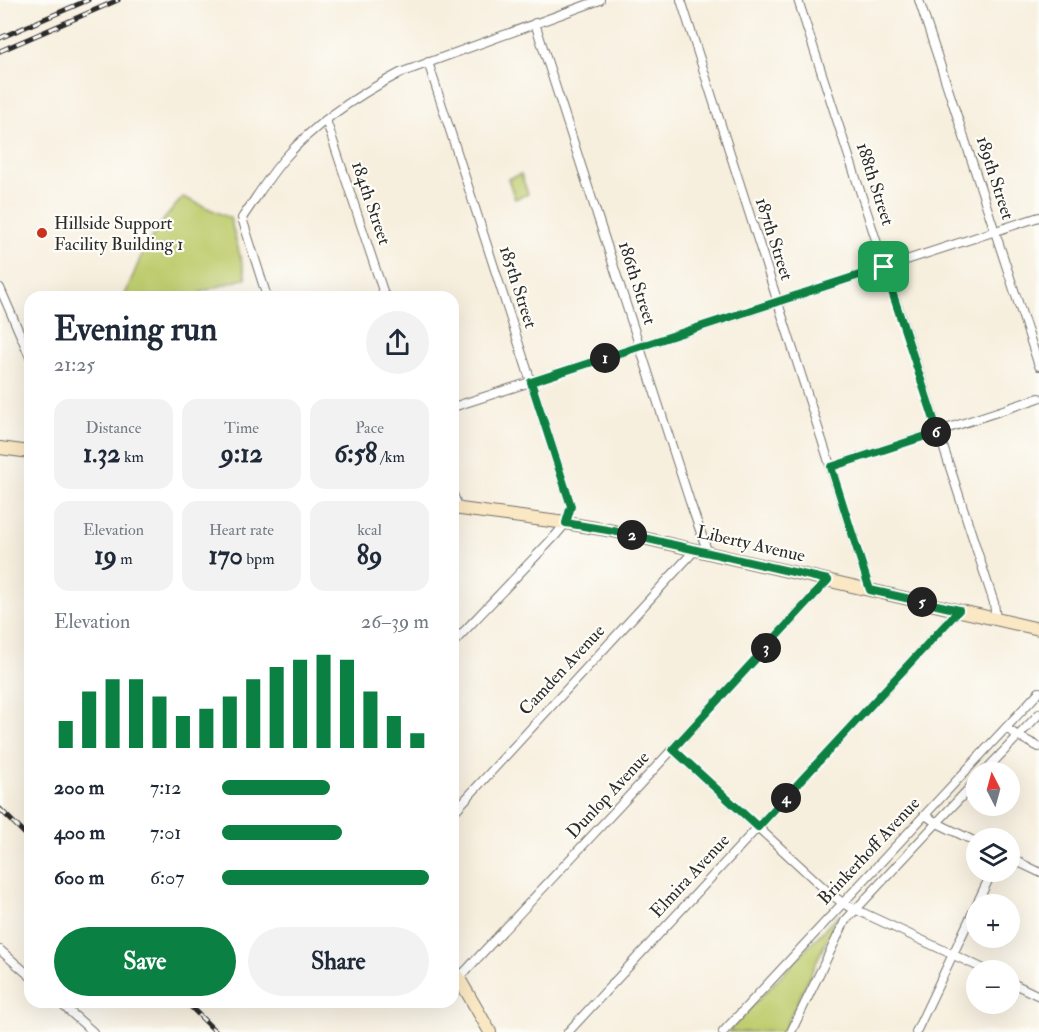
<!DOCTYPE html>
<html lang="en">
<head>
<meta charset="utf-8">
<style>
  body { margin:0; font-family:"IM FELL Double Pica",serif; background:#f2f2f3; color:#1f2937; height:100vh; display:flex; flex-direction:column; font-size:22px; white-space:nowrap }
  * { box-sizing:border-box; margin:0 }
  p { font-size:20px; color:#747a83 }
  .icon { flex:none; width:33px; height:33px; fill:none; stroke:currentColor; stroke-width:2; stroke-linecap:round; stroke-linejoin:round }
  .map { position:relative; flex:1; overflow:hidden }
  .sheet { position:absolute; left:24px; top:291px; width:435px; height:717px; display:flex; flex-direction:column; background:#fff; border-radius:18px; box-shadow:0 6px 24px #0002 }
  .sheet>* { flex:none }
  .needle { width:39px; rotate:354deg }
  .buttons { position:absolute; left:966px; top:762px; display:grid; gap:12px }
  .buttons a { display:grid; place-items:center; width:54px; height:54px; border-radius:50%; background:#fff; box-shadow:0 6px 24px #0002; font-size:30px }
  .pin { position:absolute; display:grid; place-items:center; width:51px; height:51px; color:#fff; margin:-26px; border-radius:12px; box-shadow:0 3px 9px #0006 }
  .km { position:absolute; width:30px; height:30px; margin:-15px; border-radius:50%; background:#222; color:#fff; font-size:16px; line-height:30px; text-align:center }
  .round { display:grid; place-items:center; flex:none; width:63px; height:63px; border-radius:32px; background:#f2f2f3 }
  .summary { display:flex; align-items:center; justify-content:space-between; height:102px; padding:0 30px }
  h1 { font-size:33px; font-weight:700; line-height:45px }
  .figures { display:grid; grid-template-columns:repeat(3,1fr); gap:9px; height:102px; padding:6px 30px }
  .figures div { display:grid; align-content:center; border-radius:15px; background:#f2f2f3; text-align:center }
  .figures b { font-size:26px; font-weight:700 }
  .figures small { font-size:16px; font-weight:400 }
  .figures p { font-size:16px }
  .chart { height:168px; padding:12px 30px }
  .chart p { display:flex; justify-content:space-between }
  .chart svg { width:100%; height:108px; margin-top:6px; stroke:#0b8043; stroke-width:6 }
  .cta { display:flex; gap:12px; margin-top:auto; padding:12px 30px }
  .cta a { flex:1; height:69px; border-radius:36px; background:#0b8043; color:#fff; font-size:24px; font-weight:700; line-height:69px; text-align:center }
  .cta a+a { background:#f2f2f3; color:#1f2937 }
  ul { padding:0 30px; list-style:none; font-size:20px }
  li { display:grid; grid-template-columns:96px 72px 1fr; align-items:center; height:45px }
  li i { height:15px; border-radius:8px; background:#0b8043 }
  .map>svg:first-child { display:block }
  .green { fill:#bfcd6f; stroke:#757c4d; stroke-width:1.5 }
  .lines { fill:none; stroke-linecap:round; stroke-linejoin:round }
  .minor-casing { stroke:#72706a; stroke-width:10 }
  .secondary-casing { stroke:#72706a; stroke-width:14 }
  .minor { stroke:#fff; stroke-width:8 }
  .secondary { stroke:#fae7c3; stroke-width:12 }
  .rail-casing { stroke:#2b2b2b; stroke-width:5 }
  .rail { stroke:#fdfcf7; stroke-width:3; stroke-dasharray:9; stroke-linecap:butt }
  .route-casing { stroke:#fff; stroke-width:12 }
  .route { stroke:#0b8043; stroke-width:8 }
  .poi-dot { fill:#c8321e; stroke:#fdfcf7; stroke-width:2 }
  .labels { text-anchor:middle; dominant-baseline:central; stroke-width:4.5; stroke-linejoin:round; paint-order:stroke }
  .street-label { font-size:18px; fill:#2b2b2b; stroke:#fdfcf7 }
  .poi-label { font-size:18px; fill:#2b2b2b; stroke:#fdfcf7; text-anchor:start }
</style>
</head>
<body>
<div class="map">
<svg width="1039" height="1032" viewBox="0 0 1039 1032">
  <rect width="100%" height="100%" fill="#fdfcf7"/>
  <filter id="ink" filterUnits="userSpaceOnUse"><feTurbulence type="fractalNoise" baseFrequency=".0167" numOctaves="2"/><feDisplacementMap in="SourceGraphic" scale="12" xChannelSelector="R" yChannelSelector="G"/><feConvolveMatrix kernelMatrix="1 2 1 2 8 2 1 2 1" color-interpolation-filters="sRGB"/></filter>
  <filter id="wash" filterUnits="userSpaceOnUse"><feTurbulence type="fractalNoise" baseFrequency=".008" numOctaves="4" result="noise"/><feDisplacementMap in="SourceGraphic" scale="24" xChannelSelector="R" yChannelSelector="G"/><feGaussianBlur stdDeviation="1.35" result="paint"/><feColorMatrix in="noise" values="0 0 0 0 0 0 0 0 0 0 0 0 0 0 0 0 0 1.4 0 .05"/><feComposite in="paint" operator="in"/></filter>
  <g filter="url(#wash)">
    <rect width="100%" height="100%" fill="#f7efde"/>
    <g class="green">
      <polygon points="521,174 528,194 515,199 508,179"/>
      <polygon points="183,197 230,218 246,278 201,292 203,297 124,297 145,247 165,218"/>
      <polygon points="839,914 783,1032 728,1032"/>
    </g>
  </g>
  <g filter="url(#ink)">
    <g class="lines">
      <defs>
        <g id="minor">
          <polyline points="681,0 870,590"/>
          <polyline points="798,0 994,603 996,619"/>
          <polyline points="919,0 1039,366"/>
          <polyline points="535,23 690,502 708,553"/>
          <polyline points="428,62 571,506 566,523 555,536 453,643"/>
          <polyline points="326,120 385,297"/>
          <polyline points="0,288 30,357"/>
          <path d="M267,297L242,218C256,198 269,176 285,158C315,123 360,94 400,73L600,0"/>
          <polyline points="453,407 1039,217"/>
          <polyline points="831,467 1039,398"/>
          <polyline points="453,494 459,509"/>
          <polyline points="1006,728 1018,736 1039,747"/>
          <polyline points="673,749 827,891 844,904 986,970"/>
          <polyline points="984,772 1039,714"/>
          <polyline points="453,813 695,550"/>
          <polyline points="925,815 937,823 976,842"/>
          <polyline points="1010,858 1039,872"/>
          <polyline points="0,950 30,976"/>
          <polyline points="459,978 670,752 828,580"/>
          <polyline points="1010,982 1039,996"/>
          <polyline points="59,1002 93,1032"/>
          <polyline points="568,1032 959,610"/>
          <polyline points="723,1032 1039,692"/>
          <polyline points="791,1032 845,921 976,781"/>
          <polyline points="916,1032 992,872"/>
        </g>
        <g id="secondary">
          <polyline points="0,448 30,452"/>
          <polyline points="453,508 566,523 613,531 1039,629"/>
          <polyline points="453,968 490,1032"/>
        </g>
      </defs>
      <use href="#minor" class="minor-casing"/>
      <use href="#secondary" class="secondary-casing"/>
      <use href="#minor" class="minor"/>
      <use href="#secondary" class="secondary"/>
      <defs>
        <g id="rail">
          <polyline points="0,38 88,0"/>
          <polyline points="0,51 118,0"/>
          <polyline points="0,809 30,839"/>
          <polyline points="186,1002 216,1032"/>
        </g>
      </defs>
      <use href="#rail" class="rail-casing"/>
      <use href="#rail" class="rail"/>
    </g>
  </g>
  <g class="lines" filter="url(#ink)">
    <defs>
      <polygon id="route" points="884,267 938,432 831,467 870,590 959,610 758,827 673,749 828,580 613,531 566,523 571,506 531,382"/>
    </defs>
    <use href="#route" class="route-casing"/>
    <use href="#route" class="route"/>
  </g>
  <circle class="poi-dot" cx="42" cy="233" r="6"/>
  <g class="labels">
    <g class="street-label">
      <text transform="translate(995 178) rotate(72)">189th Street</text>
      <text transform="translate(875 184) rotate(72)">188th Street</text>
      <text transform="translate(371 203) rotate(71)">184th Street</text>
      <text transform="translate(774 239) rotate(72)">187th Street</text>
      <text transform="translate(637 283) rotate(72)">186th Street</text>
      <text transform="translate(518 287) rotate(72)">185th Street</text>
      <text transform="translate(751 544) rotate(13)">Liberty Avenue</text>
      <text transform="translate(562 670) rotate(-47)">Camden Avenue</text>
      <text transform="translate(608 795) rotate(-47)">Dunlop Avenue</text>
      <text transform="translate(869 851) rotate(-47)">Brinkerhoff Avenue</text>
      <text transform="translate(690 876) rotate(-47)">Elmira Avenue</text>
    </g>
    <g class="poi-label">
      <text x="54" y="223">Hillside Support<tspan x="54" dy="21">Facility Building 1</tspan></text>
    </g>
  </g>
</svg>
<div class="buttons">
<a><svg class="needle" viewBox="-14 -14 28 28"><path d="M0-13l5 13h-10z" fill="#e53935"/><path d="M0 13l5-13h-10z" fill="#747a83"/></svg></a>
<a><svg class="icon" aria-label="layers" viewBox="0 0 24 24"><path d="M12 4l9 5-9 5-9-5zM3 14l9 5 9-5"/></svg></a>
<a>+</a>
<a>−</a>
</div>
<div class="pin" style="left:884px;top:267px;background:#1e9e55"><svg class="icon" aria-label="arrive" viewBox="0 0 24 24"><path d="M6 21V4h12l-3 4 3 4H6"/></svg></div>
<b class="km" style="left:605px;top:358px">1</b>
<b class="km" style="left:632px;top:535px">2</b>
<b class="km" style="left:766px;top:648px">3</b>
<b class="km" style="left:786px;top:798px">4</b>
<b class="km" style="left:922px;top:602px">5</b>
<b class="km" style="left:936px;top:432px">6</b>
<section class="sheet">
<div class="summary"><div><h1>Evening run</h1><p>21:25</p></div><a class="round"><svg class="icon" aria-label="share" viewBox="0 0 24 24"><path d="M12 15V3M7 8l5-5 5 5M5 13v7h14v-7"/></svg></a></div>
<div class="figures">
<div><p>Distance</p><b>1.32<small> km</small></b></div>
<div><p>Time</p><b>9:12</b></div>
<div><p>Pace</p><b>6:58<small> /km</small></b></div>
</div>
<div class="figures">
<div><p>Elevation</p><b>19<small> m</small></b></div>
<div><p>Heart rate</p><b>170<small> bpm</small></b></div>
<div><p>kcal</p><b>89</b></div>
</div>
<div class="chart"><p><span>Elevation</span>26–39 m</p>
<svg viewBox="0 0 160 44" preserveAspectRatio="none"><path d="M5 44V33M15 44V21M25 44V16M35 44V16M45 44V23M55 44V31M65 44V28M75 44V23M85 44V16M95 44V11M105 44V8M115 44V6M125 44V8M135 44V21M145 44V31M155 44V38"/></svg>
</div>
<ul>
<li><b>200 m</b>7:12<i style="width:52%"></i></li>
<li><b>400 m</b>7:01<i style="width:58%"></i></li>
<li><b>600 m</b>6:07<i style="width:100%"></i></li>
</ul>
<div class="cta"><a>Save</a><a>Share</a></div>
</section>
</div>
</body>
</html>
